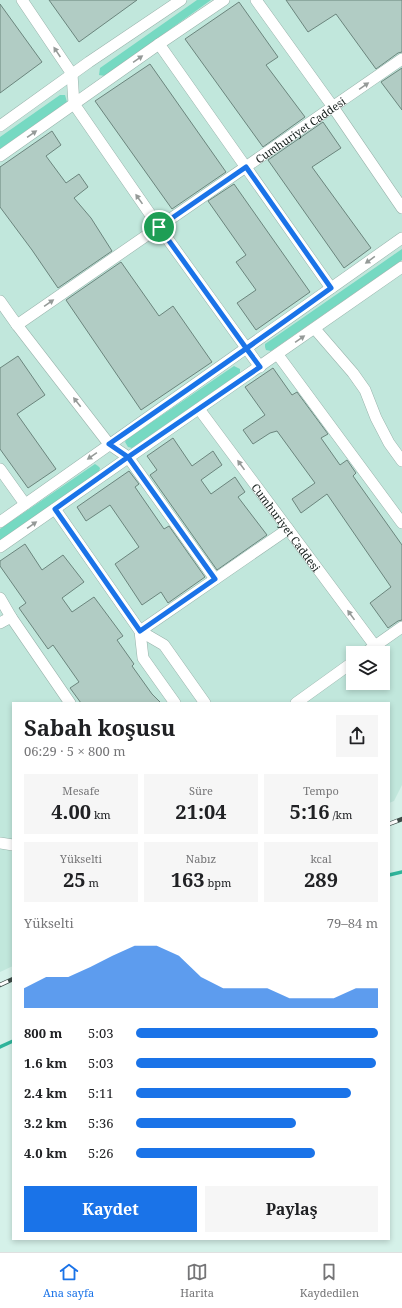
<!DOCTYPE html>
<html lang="tr">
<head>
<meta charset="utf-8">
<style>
  body { margin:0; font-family:"Noto Serif",serif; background:#f6f6f6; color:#202124; height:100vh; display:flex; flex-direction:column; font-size:15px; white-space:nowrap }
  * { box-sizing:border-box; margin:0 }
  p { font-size:13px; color:#757577 }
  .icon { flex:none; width:22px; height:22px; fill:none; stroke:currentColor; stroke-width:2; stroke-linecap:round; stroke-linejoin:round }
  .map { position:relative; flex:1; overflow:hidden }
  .drawer { position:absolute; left:12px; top:702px; width:378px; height:538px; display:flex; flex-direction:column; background:#fff; border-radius:0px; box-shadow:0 2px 6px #0003 }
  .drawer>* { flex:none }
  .buttons { position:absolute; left:346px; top:646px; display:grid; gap:8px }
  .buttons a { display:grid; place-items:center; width:44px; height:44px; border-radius:0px; background:#fff; box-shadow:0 2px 6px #0003; font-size:20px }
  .pin { position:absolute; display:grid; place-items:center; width:34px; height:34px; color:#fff; margin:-17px; border:2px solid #fff; border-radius:50%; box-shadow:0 1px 4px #0007 }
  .round { display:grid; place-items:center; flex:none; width:42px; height:42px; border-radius:0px; background:#f6f6f6 }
  .headline { display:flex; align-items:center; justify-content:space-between; height:68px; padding:0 12px }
  h1 { font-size:22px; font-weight:700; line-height:30px }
  .figures { display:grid; grid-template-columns:repeat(3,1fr); gap:6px; height:68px; padding:4px 12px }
  .figures div { display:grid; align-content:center; border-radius:0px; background:#f6f6f6; text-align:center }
  .figures b { font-size:20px; font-weight:700 }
  .figures small { font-size:11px; font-weight:400 }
  .figures p { font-size:11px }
  .chart { height:112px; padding:8px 12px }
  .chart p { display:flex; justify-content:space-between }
  .chart svg { width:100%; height:72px; margin-top:4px; fill:#1a73e8; opacity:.7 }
  .button { display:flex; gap:8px; margin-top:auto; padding:8px 12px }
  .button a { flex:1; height:46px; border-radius:0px; background:#1a73e8; color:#fff; font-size:16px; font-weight:700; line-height:46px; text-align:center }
  .button a+a { background:#f6f6f6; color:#202124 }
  ul { padding:0 12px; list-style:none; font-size:13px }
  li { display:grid; grid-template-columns:64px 48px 1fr; align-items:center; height:30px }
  li i { height:10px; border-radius:5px; background:#1a73e8 }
  .tab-bar { display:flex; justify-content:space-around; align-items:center; height:56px; border-top:1px solid #e0e0e0; background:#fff; font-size:11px; color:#757577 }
  .tab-bar a { display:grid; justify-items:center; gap:2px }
  .tab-bar .active { color:#1a73e8 }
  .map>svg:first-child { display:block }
  .built { fill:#c1e7dc; fill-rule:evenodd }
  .green { fill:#76d9c2 }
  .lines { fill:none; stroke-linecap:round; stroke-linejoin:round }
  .stream { stroke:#2fb59b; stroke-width:3.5 }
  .building { fill:#b1ccc4; stroke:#6b857d }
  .minor-casing { stroke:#99b4ac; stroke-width:12 }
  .minor { stroke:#fff; stroke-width:11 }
  .rail-casing { stroke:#3e4c48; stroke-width:4.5 }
  .rail { stroke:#fff; stroke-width:3; stroke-dasharray:9; stroke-linecap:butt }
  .oneway { fill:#959a98 }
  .route-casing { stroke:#fff; stroke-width:8 }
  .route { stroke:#1a73e8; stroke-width:5 }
  .labels { text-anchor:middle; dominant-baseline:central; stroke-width:3.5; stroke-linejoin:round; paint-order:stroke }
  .street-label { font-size:11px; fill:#141e1b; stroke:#fff }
</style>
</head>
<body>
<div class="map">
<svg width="402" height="1252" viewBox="0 0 402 1252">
  <rect width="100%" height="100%" fill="#d5f1e9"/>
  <path class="built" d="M0,0H402V785L394,801L389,803V703H13V966L0,972ZM353,653H383V683H353Z"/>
  <g class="green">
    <polygon points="197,0 211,0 105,76 99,75 100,68"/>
    <polygon points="60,95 65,95 67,102 0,149 0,137"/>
    <polygon points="402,249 402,260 271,351 266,350 265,347 265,344"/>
    <polygon points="234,366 240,369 240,373 132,448 128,447 125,442 127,439"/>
    <polygon points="95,464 98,466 100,468 99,472 0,542 0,529"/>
  </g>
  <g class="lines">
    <g class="stream">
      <polyline points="389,875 402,872"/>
      <polyline points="0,1047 13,1041"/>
    </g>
  </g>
  <g class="building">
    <polygon points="49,0 137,0 79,42"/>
    <polygon points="286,0 402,0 402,52 398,53 376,69 336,14 308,32"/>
    <polygon points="239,2 278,57 266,65 305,117 263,147 185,39"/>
    <polygon points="0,4 42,62 0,93"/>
    <polygon points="150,64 226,172 172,209 95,101"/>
    <polygon points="402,68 402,110 381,82"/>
    <polygon points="323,122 341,148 312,167 371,248 344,268 268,160"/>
    <polygon points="52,131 61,145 46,156 66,183 79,174 88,187 74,198 91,218 112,251 58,288 32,250 0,207 0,167"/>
    <polygon points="234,184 310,292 256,330 237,303 256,290 236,262 246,255 208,201"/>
    <polygon points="121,262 159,316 173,306 212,362 141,410 66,300"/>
    <polygon points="18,356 45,395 17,414 56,469 28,488 0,449 0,368"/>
    <polygon points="273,368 292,395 297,392 328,434 321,438 340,465 347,460 356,473 353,476 402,545 402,620 398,621 388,628 370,603 391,587 327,494 301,513 292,499 315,483 277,431 270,433 253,444 243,430 265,415 245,387"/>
    <polygon points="173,438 192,466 213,451 222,465 201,480 211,494 235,477 245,492 238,497 267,535 217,570 150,475 157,470 147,456"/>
    <polygon points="129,471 139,484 135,487 164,529 169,526 205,577 168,603 161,592 142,605 115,564 139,547 110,505 86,521 77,507"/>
    <polygon points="25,544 42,570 63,555 84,582 62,598 72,612 94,597 123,636 117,640 134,664 132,666 152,694 161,703 81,703 70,688 79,682 53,645 48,649 19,608 26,603 0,566 0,561"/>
  </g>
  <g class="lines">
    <defs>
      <g id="minor">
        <polyline points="22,0 72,74 74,104 159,227 260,367"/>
        <polyline points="256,0 333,107 402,208"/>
        <polyline points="159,44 331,288"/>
        <polyline points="0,126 89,62 181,0"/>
        <polyline points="0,156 159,44 224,0"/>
        <polyline points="0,301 17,325 109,444 128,457 215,579"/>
        <path id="s1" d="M17,325L402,59"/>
        <polyline points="315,329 353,373 365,390 376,418 389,443 402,461"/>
        <polyline points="278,355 402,523"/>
        <path id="s2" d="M199,409L375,646"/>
        <polyline points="0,469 25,504"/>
        <polyline points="55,509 140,631 143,658 175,703"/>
        <polyline points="0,522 402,238"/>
        <polyline points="0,547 402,267"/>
        <polyline points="0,598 11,617 70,703"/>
        <polyline points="0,623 11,617"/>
        <polyline points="365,653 402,627"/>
        <polyline points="205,703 164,645 140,631 288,529"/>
        <polyline points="296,703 353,662"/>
        <polyline points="0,843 13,845"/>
      </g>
    </defs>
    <use href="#minor" class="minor-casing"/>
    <use href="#minor" class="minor"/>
    <defs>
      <g id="rail">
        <polyline points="389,824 402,819"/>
        <polyline points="0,985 13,979"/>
      </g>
    </defs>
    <use href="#rail" class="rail-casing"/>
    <use href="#rail" class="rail"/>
  </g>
  <defs><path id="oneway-solid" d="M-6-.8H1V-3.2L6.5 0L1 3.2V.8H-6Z"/></defs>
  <g class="oneway">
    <use href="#oneway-solid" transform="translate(57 52) rotate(-124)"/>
    <use href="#oneway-solid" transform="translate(138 59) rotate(-35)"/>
    <use href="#oneway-solid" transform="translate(364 86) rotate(-35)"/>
    <use href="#oneway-solid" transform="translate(32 134) rotate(-35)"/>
    <use href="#oneway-solid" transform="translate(139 199) rotate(-125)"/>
    <use href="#oneway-solid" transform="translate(370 260) rotate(144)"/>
    <use href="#oneway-solid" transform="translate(49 303) rotate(-35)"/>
    <use href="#oneway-solid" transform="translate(300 339) rotate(-35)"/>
    <use href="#oneway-solid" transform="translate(77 402) rotate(-128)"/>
    <use href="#oneway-solid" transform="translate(92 456) rotate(145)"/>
    <use href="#oneway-solid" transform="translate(241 465) rotate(-126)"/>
    <use href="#oneway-solid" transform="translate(32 525) rotate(-35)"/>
    <use href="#oneway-solid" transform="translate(351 615) rotate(-126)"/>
  </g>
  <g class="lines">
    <defs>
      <path id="route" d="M159,227L246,348L260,367L128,457L215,579L140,631L55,509L128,457L109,444C183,393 258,341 331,288L246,167L159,227"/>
    </defs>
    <use href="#route" class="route-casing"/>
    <use href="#route" class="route"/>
  </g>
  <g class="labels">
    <g class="street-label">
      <text stroke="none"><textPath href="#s1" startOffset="344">Cumhuriyet Caddesi</textPath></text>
      <text stroke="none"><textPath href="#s2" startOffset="147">Cumhuriyet Caddesi</textPath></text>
    </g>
  </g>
</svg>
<div class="buttons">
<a><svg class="icon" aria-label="layers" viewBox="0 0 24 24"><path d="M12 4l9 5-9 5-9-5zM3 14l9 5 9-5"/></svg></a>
</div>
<div class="pin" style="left:159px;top:227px;background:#1e9e55"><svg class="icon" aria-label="arrive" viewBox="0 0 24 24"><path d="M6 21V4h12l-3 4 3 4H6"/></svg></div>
<section class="drawer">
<div class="headline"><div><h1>Sabah koşusu</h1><p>06:29 · 5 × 800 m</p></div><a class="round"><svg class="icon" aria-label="share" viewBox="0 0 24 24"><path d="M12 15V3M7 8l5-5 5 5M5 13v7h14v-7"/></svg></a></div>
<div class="figures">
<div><p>Mesafe</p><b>4.00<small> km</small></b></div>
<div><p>Süre</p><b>21:04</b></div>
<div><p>Tempo</p><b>5:16<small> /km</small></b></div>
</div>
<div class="figures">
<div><p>Yükselti</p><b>25<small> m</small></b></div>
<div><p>Nabız</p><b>163<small> bpm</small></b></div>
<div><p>kcal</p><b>289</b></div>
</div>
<div class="chart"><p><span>Yükselti</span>79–84 m</p>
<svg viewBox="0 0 160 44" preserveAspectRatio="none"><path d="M0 44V32L10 25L20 25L30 19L40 12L50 6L60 6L70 12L80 25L90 32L100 32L110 32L120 38L130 38L140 38L150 32L160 32V44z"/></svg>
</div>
<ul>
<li><b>800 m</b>5:03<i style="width:100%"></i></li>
<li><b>1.6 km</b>5:03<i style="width:99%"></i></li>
<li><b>2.4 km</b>5:11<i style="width:89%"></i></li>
<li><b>3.2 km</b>5:36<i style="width:66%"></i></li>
<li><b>4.0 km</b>5:26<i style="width:74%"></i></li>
</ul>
<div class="button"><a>Kaydet</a><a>Paylaş</a></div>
</section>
</div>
<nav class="tab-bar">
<a class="active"><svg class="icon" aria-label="home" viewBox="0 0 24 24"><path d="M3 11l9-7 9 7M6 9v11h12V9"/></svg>Ana sayfa</a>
<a><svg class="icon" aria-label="map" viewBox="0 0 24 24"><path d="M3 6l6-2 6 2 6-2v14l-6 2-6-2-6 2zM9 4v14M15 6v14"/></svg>Harita</a>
<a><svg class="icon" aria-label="saved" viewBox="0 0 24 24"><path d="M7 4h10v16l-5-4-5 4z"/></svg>Kaydedilen</a>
</nav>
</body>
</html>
